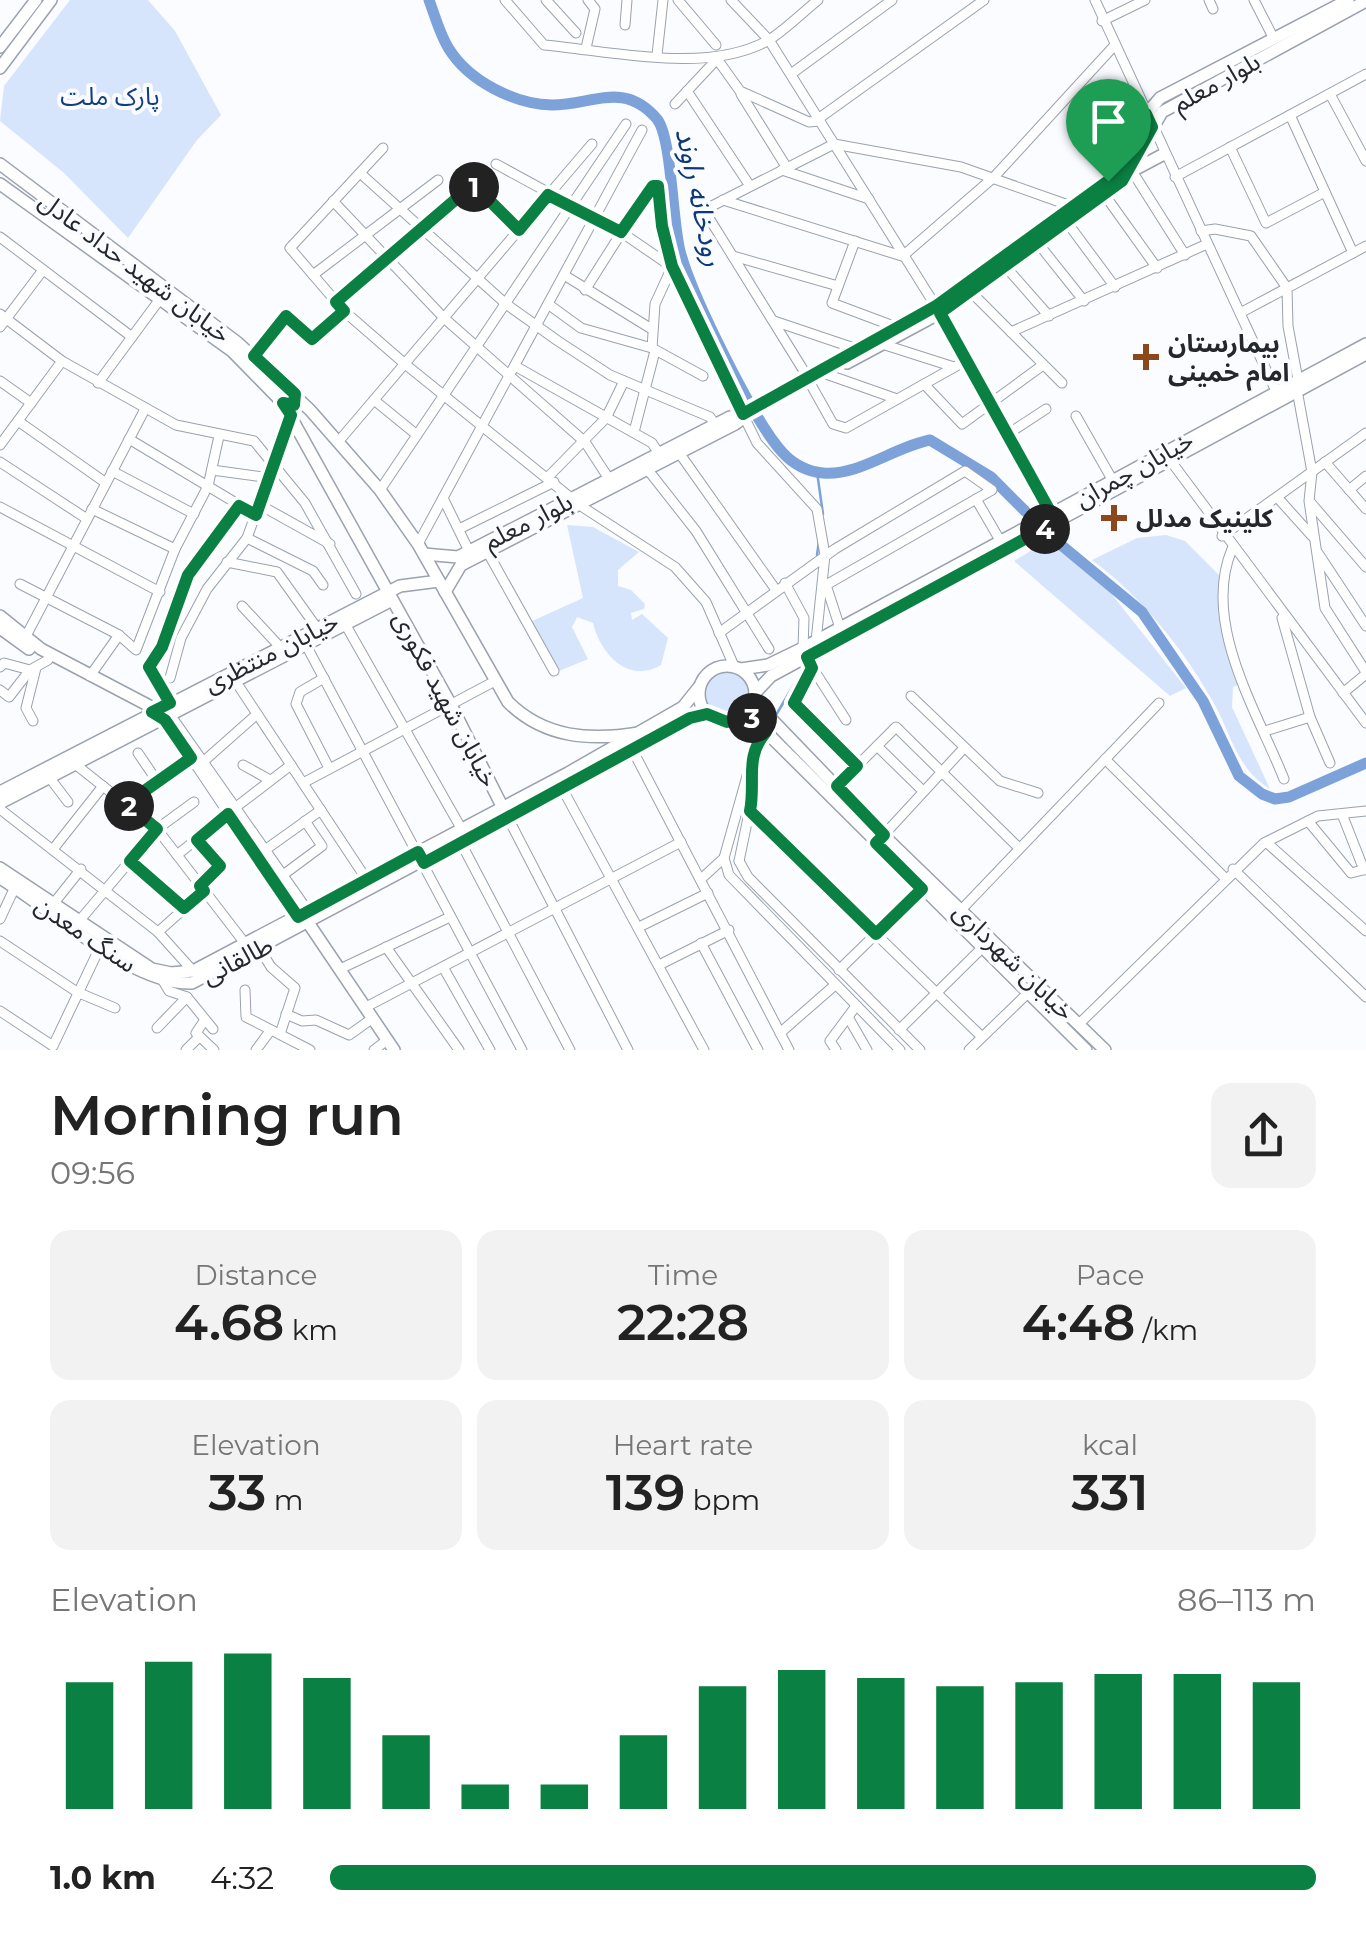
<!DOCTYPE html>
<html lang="en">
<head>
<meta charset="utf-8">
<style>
  body { margin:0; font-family:Montserrat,"Noto Sans Arabic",sans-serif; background:#f2f2f2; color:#222; height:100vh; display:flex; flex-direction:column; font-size:38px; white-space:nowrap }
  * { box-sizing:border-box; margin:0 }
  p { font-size:32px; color:#767676 }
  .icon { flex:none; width:55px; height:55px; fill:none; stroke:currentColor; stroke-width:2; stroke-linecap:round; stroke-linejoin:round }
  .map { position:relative; height:1050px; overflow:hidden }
  .drawer { display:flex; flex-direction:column; background:#fff; flex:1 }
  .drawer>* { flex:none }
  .pin { position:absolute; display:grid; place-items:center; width:85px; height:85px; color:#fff; margin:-102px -42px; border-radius:50% 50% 50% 0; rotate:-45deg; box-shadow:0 0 10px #0007 }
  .pin .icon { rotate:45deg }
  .km { position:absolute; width:50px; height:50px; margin:-25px; border-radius:50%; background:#222; color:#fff; font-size:28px; line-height:50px; text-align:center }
  .round { display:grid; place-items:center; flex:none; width:105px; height:105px; border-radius:20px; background:#f2f2f2 }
  .head { display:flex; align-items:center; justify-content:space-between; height:170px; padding:0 50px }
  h1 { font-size:55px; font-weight:600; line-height:75px }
  .metrics { display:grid; grid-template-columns:repeat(3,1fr); gap:15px; height:170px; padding:10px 50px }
  .metrics div { display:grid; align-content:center; border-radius:20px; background:#f2f2f2; text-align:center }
  .metrics b { font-size:50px; font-weight:600 }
  .metrics small { font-size:28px; font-weight:400 }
  .metrics p { font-size:28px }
  .chart { height:280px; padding:20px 50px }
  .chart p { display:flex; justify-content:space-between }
  .chart svg { width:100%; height:180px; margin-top:10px; stroke:#0b8043; stroke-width:6 }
  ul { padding:0 50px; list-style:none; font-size:32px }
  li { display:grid; grid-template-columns:160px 120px 1fr; align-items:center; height:75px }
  li i { height:25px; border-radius:12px; background:#0b8043 }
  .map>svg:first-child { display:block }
  .green { fill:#d7e5fc }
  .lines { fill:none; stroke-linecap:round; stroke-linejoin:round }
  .stream { stroke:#7da1d9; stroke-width:2.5 }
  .river { stroke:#7da1d9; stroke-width:11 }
  .minor-casing { stroke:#9aa2af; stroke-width:11 }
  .major-casing { stroke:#9aa2af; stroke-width:14 }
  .minor { stroke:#fff; stroke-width:9 }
  .major { stroke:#fff; stroke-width:11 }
  .route-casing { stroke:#fff; stroke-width:20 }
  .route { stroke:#0b8043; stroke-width:12 }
  .poi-dot { fill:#8c481c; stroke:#fafcff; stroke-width:4 }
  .labels { text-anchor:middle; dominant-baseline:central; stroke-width:8; stroke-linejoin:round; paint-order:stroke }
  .street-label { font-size:25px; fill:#24272c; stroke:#fafcff }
  .park-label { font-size:25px; fill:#133f82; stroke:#fafcff }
  .poi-label { font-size:25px; font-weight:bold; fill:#24272c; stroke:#fafcff; text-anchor:start }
  .water-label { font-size:28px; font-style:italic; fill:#0d397b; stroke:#fafcff }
</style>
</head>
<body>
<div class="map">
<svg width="1366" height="1050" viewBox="0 0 1366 1050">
  <rect width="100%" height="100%" fill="#fafcff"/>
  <g class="green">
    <polygon points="70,0 148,0 175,31 221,115 197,140 128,238 64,173 0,121 4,86"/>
    <path d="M567,525L593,527L639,552L618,570V586L631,590L645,604L644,609L631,613L632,620L642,614L668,638L661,665C628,685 600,653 593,623L577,617L572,627L588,659L559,671L530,622L583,598Z"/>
    <path d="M1166,535L1185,541L1221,577C1221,622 1222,641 1242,683L1233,687L1232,707L1270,789C1238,769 1233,740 1216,707C1186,652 1142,597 1092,560L1137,538Z"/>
    <polygon points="1047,541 1110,592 1186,688 1170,696 1014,561"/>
    <circle cx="727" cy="694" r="22"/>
  </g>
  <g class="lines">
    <g class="stream">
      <polyline points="817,472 823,514"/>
      <polyline points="817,555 819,541"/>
      <polyline points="776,715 799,676"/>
    </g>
    <g class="river">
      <path d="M429,0C435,16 440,35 449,49C469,81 514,104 552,105C592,105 624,80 657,119C672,138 672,220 680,251C691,294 754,422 783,453C793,464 808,472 823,473C859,476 894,447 930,440L991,477L1025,511"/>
      <polyline points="1049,535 1142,612 1203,701 1239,776 1262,794 1275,799 1289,797 1366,763"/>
    </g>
    <defs>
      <g id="minor">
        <path d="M505,0L544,45C612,51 707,75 769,40C786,29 802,13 818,0"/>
        <polyline points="546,0 576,33"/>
        <polyline points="678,0 716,45"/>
        <polyline points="731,0 769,40 940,313 1054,518"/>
        <polyline points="1095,0 1276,391"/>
        <polyline points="1209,0 1213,9"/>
        <polyline points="1254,0 1274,39"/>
        <polyline points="1102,21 1145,0"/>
        <polyline points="625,25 627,0"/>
        <polyline points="586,48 595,9 588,0"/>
        <polyline points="657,55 663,0"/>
        <polyline points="791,74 892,0"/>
        <polyline points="687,91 750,186"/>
        <polyline points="741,94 787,168"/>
        <polyline points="1330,94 1366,161"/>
        <polyline points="675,104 717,59 740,91 809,122 820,121"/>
        <polyline points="1290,115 1353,253"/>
        <polyline points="818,119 984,0"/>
        <polyline points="1230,147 1266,223 1325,192"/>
        <polyline points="383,148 290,248 344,311 405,364 581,506 675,567 706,602 734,666"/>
        <polyline points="496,164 621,232 672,267 655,304 652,348 703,376"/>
        <polyline points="782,170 869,199"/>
        <polyline points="1132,171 1185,255"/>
        <polyline points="360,173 506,304 558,341 610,375 710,417 716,426"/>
        <polyline points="1175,177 1366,74"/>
        <polyline points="1104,194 1157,268"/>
        <polyline points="723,200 905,257"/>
        <polyline points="333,201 444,318 585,442 611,482"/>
        <polyline points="1066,221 1115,287"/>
        <polyline points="1201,231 1215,229 1251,236 1287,288 1288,326 1298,380"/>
        <polyline points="0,237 132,337"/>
        <polyline points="855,241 832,303 896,327"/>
        <polyline points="1037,242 1084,301"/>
        <polyline points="904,255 994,177 1114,46"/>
        <polyline points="733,256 838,286"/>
        <polyline points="1005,266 1049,316"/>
        <polyline points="313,275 438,180"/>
        <polyline points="564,275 650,328"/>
        <polyline points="585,290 637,208 658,186 672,267 692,311 757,443 817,509 825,555 816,641"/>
        <polyline points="970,291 1062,383"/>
        <polyline points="335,302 469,188 479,189 519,229"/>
        <polyline points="548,304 581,328 652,348"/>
        <polyline points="1240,313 1366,246"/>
        <polyline points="0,314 62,361 176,425 254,441 305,503 356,594"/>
        <polyline points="774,321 857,349"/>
        <polyline points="0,327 43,270"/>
        <polyline points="1011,332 1207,244"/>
        <polyline points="882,344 954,367"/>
        <polyline points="254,356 286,316 312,339 344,311"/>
        <polyline points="515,366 652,443 660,455"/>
        <polyline points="826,374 897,399"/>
        <polyline points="807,376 704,210 834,144 961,167 1071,206"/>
        <polyline points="0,381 31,403"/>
        <polyline points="98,383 160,299"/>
        <polyline points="810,383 833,424 846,428 967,360"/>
        <polyline points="924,384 962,424 1043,365"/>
        <polyline points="1297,390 1312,472 1309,501 1325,608 1366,672"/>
        <polyline points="374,400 417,435"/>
        <polyline points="1076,416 1113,481"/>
        <polyline points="18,421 106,483"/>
        <polyline points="634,432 655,351"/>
        <polyline points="1008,434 1046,409"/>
        <polyline points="129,439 256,515"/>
        <polyline points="338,442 592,144"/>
        <polyline points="0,445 62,361"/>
        <polyline points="680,454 776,590"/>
        <polyline points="1170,460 1366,723"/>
        <polyline points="0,462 87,519"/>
        <polyline points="1325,462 1366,509"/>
        <polyline points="212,470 271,478"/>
        <polyline points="648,470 696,531 769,649"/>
        <polyline points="112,471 194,514"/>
        <polyline points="548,477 606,418 624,381"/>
        <polyline points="380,490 626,124"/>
        <polyline points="1349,490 1366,476"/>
        <polyline points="1277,497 1312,536"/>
        <polyline points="443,498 469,551"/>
        <polyline points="976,499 1001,542"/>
        <polyline points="1311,503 1366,567"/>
        <polyline points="260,505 330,544"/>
        <polyline points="0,507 160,592"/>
        <polyline points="92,509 175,549"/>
        <polyline points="459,529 554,482"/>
        <polyline points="1222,536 1366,433"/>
        <polyline points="247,538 313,571 323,585"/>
        <polyline points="418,544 642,130"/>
        <path d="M1232,549C1201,623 1257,711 1284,779"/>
        <polyline points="487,551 554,671"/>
        <polyline points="1318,553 1366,626"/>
        <polyline points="227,562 277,572 317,628"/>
        <polyline points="785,583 804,618 803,648"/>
        <polyline points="20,584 119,635 136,650 175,549 208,486 219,436"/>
        <polyline points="242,606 280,647"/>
        <polyline points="1282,618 1310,717 1330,763"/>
        <polyline points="344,622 461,828"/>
        <polyline points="719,633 835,549 965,471 992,490 826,585 840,628"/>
        <polyline points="25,638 145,409"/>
        <polyline points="306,645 522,1050"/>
        <polyline points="810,664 846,720"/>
        <polyline points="0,667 4,663 30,670 48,660"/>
        <polyline points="813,668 794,703 857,767"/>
        <polyline points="90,676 119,635"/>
        <polyline points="170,678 181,638 207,589 247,538 291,415"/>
        <polyline points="324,678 300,692 296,704 329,768"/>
        <polyline points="236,682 367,880"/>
        <polyline points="0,690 9,697 30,670"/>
        <polyline points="1343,693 1366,674"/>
        <polyline points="911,696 1000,781 1038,793"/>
        <polyline points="170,703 149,667 162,647 188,575 239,506"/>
        <polyline points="171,716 308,911"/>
        <polyline points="165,719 298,917"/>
        <polyline points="33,721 26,708 36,668"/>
        <polyline points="1265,731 1310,717"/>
        <polyline points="877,746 923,791"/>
        <polyline points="632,749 789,1050"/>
        <polyline points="138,753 157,781"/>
        <polyline points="1105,759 1224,877"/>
        <polyline points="204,761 257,714"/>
        <polyline points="75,764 157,829 247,946"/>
        <polyline points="243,765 270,780"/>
        <polyline points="49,777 68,802"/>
        <polyline points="303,783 495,681"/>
        <polyline points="837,786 896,727 1019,848"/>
        <polyline points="562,788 704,1050"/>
        <polyline points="126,804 191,758"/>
        <polyline points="236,807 291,765"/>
        <polyline points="0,809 158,932 193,971"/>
        <polyline points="749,811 982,1037"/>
        <polyline points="1342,814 1364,870"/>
        <polyline points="508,818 628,1050"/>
        <polyline points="1308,821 1351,873 1366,869"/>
        <polyline points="881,838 963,749"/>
        <polyline points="197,840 220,865 200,886"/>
        <polyline points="1266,842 1366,931"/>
        <polyline points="461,843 570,1050"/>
        <polyline points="54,848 103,786"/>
        <polyline points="265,850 321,810"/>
        <polyline points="177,855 228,814"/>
        <polyline points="724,858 729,875 900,1050"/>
        <polyline points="130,861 184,909"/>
        <polyline points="739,861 748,877 920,1050"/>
        <polyline points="739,861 754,789 749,774"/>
        <polyline points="1233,869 1366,997"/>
        <polyline points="283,875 322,846 305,821"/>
        <polyline points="701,879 724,858 756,744 768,727"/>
        <polyline points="54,903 81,869"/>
        <polyline points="961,910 1159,703"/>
        <polyline points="0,919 15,887"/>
        <polyline points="80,920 157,829 194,802"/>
        <polyline points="639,927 708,893"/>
        <polyline points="158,932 204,891"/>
        <polyline points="0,941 77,992 115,1008"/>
        <polyline points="701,943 758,1050"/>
        <polyline points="258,946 271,967 295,988 281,1031"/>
        <polyline points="386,947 459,1050"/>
        <polyline points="659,965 729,930"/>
        <polyline points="443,967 490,1050"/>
        <polyline points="340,969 450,917"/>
        <polyline points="839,970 922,889"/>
        <polyline points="163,981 169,991 187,997 213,1029"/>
        <polyline points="245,990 246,1017 310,1050"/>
        <polyline points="366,1007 681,842"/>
        <polyline points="0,1011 53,1046 101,945"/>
        <polyline points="286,1014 302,1021 316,1020 349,1035 373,1018"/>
        <polyline points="848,1017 867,1050"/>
        <polyline points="204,1021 196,1033 214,1050"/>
        <polyline points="1079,1024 1264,843 1318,816 1366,811"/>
        <polyline points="157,1028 187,997"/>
        <polyline points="899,1030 982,948"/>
        <polyline points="780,1033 835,985"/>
        <polyline points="186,1050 199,1037"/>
        <polyline points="256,1050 270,1031"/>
        <polyline points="374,1050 387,1040"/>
        <polyline points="836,1050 830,1041 856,1006"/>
        <polyline points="969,1050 1028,993"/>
      </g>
      <g id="major">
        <polyline points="0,47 36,0"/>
        <polyline points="0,68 51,0"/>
        <path d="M0,164L238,343L310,410L380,490L418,544L508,702C544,738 590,741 639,733"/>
        <polyline points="1132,171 1164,154"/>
        <polyline points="0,184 232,351 283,403 451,705 508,818"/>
        <polyline points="847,363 940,313 1122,181 1162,112 1366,1"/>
        <polyline points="424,554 458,557 730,417 743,414"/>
        <polyline points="445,592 461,565 735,424 786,387 936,305 1116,174 1146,114 1160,98 1348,0"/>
        <polyline points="0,616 41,649 159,711"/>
        <polyline points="0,628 29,649"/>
        <circle cx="727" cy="694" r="28"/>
        <polyline points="741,669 768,665 803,648 1366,344"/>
        <polyline points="755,693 771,676 1366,354"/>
        <polyline points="754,701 883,835 1105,1050"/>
        <polyline points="747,713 1086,1050"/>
        <polyline points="0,792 400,586 439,581"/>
        <polyline points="0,803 392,600"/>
        <polyline points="0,868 152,969 171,973 193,971 568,773 683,707 699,687"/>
        <path d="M0,878C52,909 131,985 192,983L690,718L707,714"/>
        <polyline points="309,924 394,1050"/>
      </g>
    </defs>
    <use href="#minor" class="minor-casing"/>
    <use href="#major" class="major-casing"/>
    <use href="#minor" class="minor"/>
    <use href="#major" class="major"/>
  </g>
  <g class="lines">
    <defs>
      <path id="route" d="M1146,114L1152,127L1122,181L940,313L1056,522L807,657L812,668L794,703L857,766L837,786L884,835L876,843L922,889L876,934L750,811C756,781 744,757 766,732L747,714L727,722L707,714L690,718L424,863L418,852L298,917L228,814L197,840L220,866L200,886L204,891L184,908L130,861L157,829L126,804L191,758L165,720L152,712L170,703L149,667L162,647L188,575L239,506L256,515L291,415L283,403L294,405L295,394L254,356L286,316L312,339L344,311L336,302L469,188L478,189L519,230L548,195L621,232L653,186H658L662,226L672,266L743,414L936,306L1108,181L1122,164Z"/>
    </defs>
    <use href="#route" class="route-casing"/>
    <use href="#route" class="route"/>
  </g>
  <g class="poi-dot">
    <path d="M1141 342h10v10h10v10h-10v10h-10v-10h-10v-10h10z"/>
    <path d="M1109 503h10v10h10v10h-10v10h-10v-10h-10v-10h10z"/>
  </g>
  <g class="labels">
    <g class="street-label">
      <text transform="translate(1216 82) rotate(-29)">بلوار معلم</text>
      <text transform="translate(135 267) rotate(37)">خیابان شهید حداد عادل</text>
      <text transform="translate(1134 469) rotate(-29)">خیابان چمران</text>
      <text transform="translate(528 521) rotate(-27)">بلوار معلم</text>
      <text transform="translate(271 652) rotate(-27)">خیابان منتظری</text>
      <text transform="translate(446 699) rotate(62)">خیابان شهید فکوری</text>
      <text transform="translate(86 934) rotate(34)">سنگ معدن</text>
      <text transform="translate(237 960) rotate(-27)">طالقانی</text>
      <text transform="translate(1014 961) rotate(44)">خیابان شهرداری</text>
    </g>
    <g class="park-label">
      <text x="110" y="96">پارک ملت</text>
    </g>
    <g class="poi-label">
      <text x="1168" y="343">بیمارستان<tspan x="1168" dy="29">امام خمینی</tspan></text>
      <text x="1136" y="518">کلینیک مدلل</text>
    </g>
    <g class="water-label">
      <text transform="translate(700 197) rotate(78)">رودخانه راوند</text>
    </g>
  </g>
</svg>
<div class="pin" style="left:1108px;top:181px;background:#1e9e55"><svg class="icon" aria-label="arrive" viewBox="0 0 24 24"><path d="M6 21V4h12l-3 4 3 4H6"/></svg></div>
<b class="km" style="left:474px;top:187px">1</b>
<b class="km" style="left:129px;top:806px">2</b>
<b class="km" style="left:752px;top:718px">3</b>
<b class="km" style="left:1045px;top:529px">4</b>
</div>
<section class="drawer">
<div class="head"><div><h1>Morning run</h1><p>09:56</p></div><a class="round"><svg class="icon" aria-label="share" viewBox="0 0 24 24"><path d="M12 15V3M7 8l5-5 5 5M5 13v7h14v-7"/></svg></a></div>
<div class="metrics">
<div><p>Distance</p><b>4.68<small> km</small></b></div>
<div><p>Time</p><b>22:28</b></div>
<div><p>Pace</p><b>4:48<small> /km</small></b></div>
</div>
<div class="metrics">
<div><p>Elevation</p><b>33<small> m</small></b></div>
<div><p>Heart rate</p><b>139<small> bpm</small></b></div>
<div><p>kcal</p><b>331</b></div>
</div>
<div class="chart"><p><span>Elevation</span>86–113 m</p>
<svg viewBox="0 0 160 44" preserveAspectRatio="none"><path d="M5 44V13M15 44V8M25 44V6M35 44V12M45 44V26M55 44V38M65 44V38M75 44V26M85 44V14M95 44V10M105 44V12M115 44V14M125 44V13M135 44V11M145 44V11M155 44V13"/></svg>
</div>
<ul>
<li><b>1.0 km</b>4:32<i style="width:100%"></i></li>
</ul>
</section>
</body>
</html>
